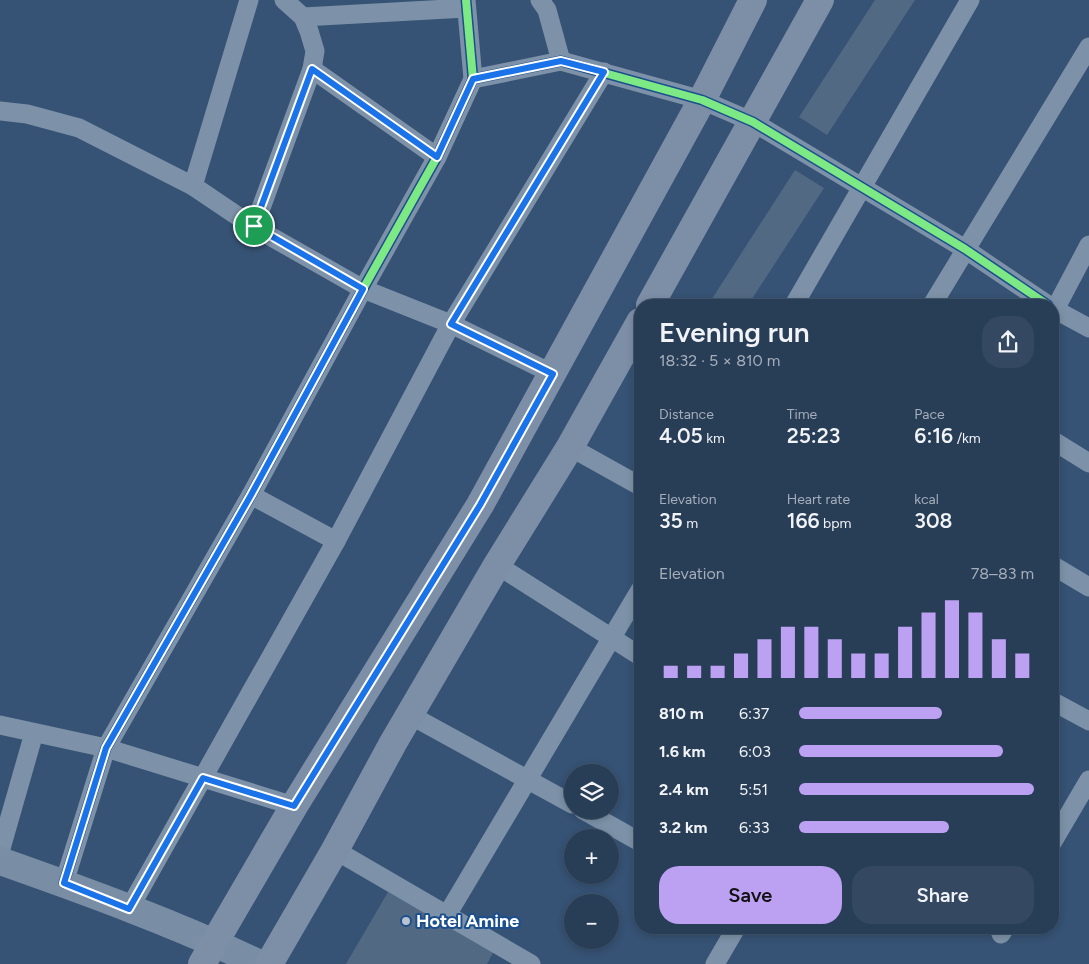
<!DOCTYPE html>
<html lang="en">
<head>
<meta charset="utf-8">
<style>
  body { margin:0; font-family:Figtree,sans-serif; background:#344961; color:#f1f3f6; height:100vh; display:flex; flex-direction:column; font-size:19px; white-space:nowrap }
  * { box-sizing:border-box; margin:0 }
  p { font-size:16px; color:#a5aeba }
  .icon { flex:none; width:28px; height:28px; fill:none; stroke:currentColor; stroke-width:2; stroke-linecap:round; stroke-linejoin:round }
  .map { position:relative; flex:1; overflow:hidden }
  .details { position:absolute; left:634px; top:299px; width:425px; height:635px; display:flex; flex-direction:column; background:#283e57; border-radius:20px; box-shadow:0 2px 8px #0003,0 0 0 1px #44576d }
  .details>* { flex:none }
  .tools { position:absolute; left:564px; top:764px; display:grid; gap:10px }
  .tools a { display:grid; place-items:center; width:55px; height:55px; border-radius:50%; background:#283e57; box-shadow:0 2px 8px #0003,0 0 0 1px #44576d; font-size:25px }
  .pin { position:absolute; display:grid; place-items:center; width:42px; height:42px; color:#fff; margin:-21px; border:2px solid #fff; border-radius:50%; box-shadow:0 1px 5px #0007 }
  .round { display:grid; place-items:center; flex:none; width:52px; height:52px; border-radius:20px; background:#344961 }
  .overview { display:flex; align-items:center; justify-content:space-between; height:85px; padding:0 25px }
  h1 { font-size:28px; font-weight:600; line-height:38px }
  .figures { display:grid; grid-template-columns:repeat(3,1fr); gap:8px; height:85px; padding:5px 25px }
  .figures div { display:grid; align-content:center }
  .figures b { font-size:21px; font-weight:600 }
  .figures small { font-size:14px; font-weight:400 }
  .figures p { font-size:14px }
  .chart { height:140px; padding:10px 25px }
  .chart p { display:flex; justify-content:space-between }
  .chart svg { width:100%; height:90px; margin-top:5px; stroke:#bca0f2; stroke-width:6 }
  .cta { display:flex; gap:10px; margin-top:auto; padding:10px 25px }
  .cta a { flex:1; height:58px; border-radius:20px; background:#bca0f2; color:#111; font-size:20px; font-weight:600; line-height:58px; text-align:center }
  .cta a+a { background:#344961; color:#f1f3f6 }
  ul { padding:0 25px; list-style:none; font-size:16px }
  li { display:grid; grid-template-columns:80px 60px 1fr; align-items:center; height:38px }
  li i { height:12px; border-radius:6px; background:#bca0f2 }
  .map>svg:first-child { display:block }
  .building { fill:#526984 }
  .lines { fill:none; stroke-linecap:round; stroke-linejoin:round }
  .street { stroke:#7d92a8; stroke-width:19 }
  .secondary { stroke:#798da4; stroke-width:28 }
  .primary { stroke:#7d8ea7; stroke-width:28 }
  .cycleway-casing { stroke:#1b4f8f; stroke-width:11 }
  .cycleway { stroke:#7ce984; stroke-width:8 }
  .route-casing { stroke:#fff; stroke-width:10 }
  .route { stroke:#1a73e8; stroke-width:6 }
  .poi-dot { fill:#b9c2ce; stroke:#1b4f8f; stroke-width:2 }
  .labels { text-anchor:middle; dominant-baseline:central; stroke-width:4; stroke-linejoin:round; paint-order:stroke }
  .poi-label { font-size:18px; font-weight:bold; fill:#fff; stroke:#1b4f8f; text-anchor:start }
</style>
</head>
<body>
<div class="map">
<svg width="1089" height="964" viewBox="0 0 1089 964">
  <rect width="100%" height="100%" fill="#365274"/>
  <g class="building">
    <polygon points="875,0 915,0 827,135 799,117"/>
    <polygon points="795,170 824,188 748,305 708,305"/>
    <polygon points="388,892 494,951 487,964 346,964"/>
  </g>
  <g class="lines">
    <g class="street">
      <polyline points="540,0 547,10 561,61"/>
      <polyline points="303,17 466,8"/>
      <polyline points="312,69 437,157"/>
      <polyline points="473,79 561,61 702,100 753,122 965,249 1048,305"/>
      <polyline points="0,111 27,114 79,128 193,186 254,227 363,289 451,324 553,374"/>
      <polyline points="193,186 249,0"/>
      <polyline points="254,227 312,69 315,51 309,31 303,17 284,0"/>
      <polyline points="794,305 970,0"/>
      <polyline points="932,305 1089,47"/>
      <polyline points="1052,308 1089,328"/>
      <polyline points="1052,315 1089,245"/>
      <polyline points="1052,440 1089,463"/>
      <polyline points="570,447 640,486"/>
      <polyline points="251,495 336,541"/>
      <polyline points="497,565 640,656"/>
      <polyline points="1052,565 1089,587"/>
      <polyline points="1052,701 1089,721"/>
      <polyline points="410,715 572,804"/>
      <polyline points="0,725 106,748 294,806"/>
      <polyline points="583,810 640,842"/>
      <polyline points="1052,843 1089,780"/>
      <polyline points="335,850 531,964"/>
      <polyline points="0,852 34,733"/>
      <polyline points="64,883 106,748 251,495 363,289 437,157 473,79 466,0"/>
      <polyline points="129,909 336,541 451,324 604,72"/>
      <polyline points="447,915 640,590"/>
      <polyline points="1001,934 1005,928"/>
      <polyline points="715,964 736,928"/>
    </g>
    <path class="secondary" d="M0,861C88,892 176,924 260,964"/>
    <g class="primary">
      <polyline points="650,305 820,0"/>
      <polyline points="202,964 294,806 480,505 702,100 753,0"/>
      <polyline points="269,964 335,850 393,743 497,565 570,447 640,322"/>
    </g>
    <defs>
      <g id="cycleway">
        <polyline points="473,79 561,61 702,100 753,122 965,249 1048,305"/>
        <polyline points="64,883 106,748 251,495 363,289 437,157 473,79 466,0"/>
      </g>
    </defs>
    <use href="#cycleway" class="cycleway-casing"/>
    <use href="#cycleway" class="cycleway"/>
  </g>
  <g class="lines">
    <defs>
      <polygon id="route" points="561,61 604,72 451,324 553,374 480,505 294,806 203,778 129,909 64,883 106,748 251,495 363,289 254,226 312,69 437,157 473,79"/>
    </defs>
    <use href="#route" class="route-casing"/>
    <use href="#route" class="route"/>
  </g>
  <circle class="poi-dot" cx="406" cy="921" r="5"/>
  <g class="labels">
    <g class="poi-label">
      <text x="416" y="921">Hotel Amine</text>
    </g>
  </g>
</svg>
<div class="tools">
<a><svg class="icon" aria-label="layers" viewBox="0 0 24 24"><path d="M12 4l9 5-9 5-9-5zM3 14l9 5 9-5"/></svg></a>
<a>+</a>
<a>−</a>
</div>
<div class="pin" style="left:254px;top:226px;background:#1e9e55"><svg class="icon" aria-label="arrive" viewBox="0 0 24 24"><path d="M6 21V4h12l-3 4 3 4H6"/></svg></div>
<section class="details">
<div class="overview"><div><h1>Evening run</h1><p>18:32 · 5 × 810 m</p></div><a class="round"><svg class="icon" aria-label="share" viewBox="0 0 24 24"><path d="M12 15V3M7 8l5-5 5 5M5 13v7h14v-7"/></svg></a></div>
<div class="figures">
<div><p>Distance</p><b>4.05<small> km</small></b></div>
<div><p>Time</p><b>25:23</b></div>
<div><p>Pace</p><b>6:16<small> /km</small></b></div>
</div>
<div class="figures">
<div><p>Elevation</p><b>35<small> m</small></b></div>
<div><p>Heart rate</p><b>166<small> bpm</small></b></div>
<div><p>kcal</p><b>308</b></div>
</div>
<div class="chart"><p><span>Elevation</span>78–83 m</p>
<svg viewBox="0 0 160 44" preserveAspectRatio="none"><path d="M5 44V38M15 44V38M25 44V38M35 44V32M45 44V25M55 44V19M65 44V19M75 44V25M85 44V32M95 44V32M105 44V19M115 44V12M125 44V6M135 44V12M145 44V25M155 44V32"/></svg>
</div>
<ul>
<li><b>810 m</b>6:37<i style="width:61%"></i></li>
<li><b>1.6 km</b>6:03<i style="width:87%"></i></li>
<li><b>2.4 km</b>5:51<i style="width:100%"></i></li>
<li><b>3.2 km</b>6:33<i style="width:64%"></i></li>
</ul>
<div class="cta"><a>Save</a><a>Share</a></div>
</section>
</div>
</body>
</html>
